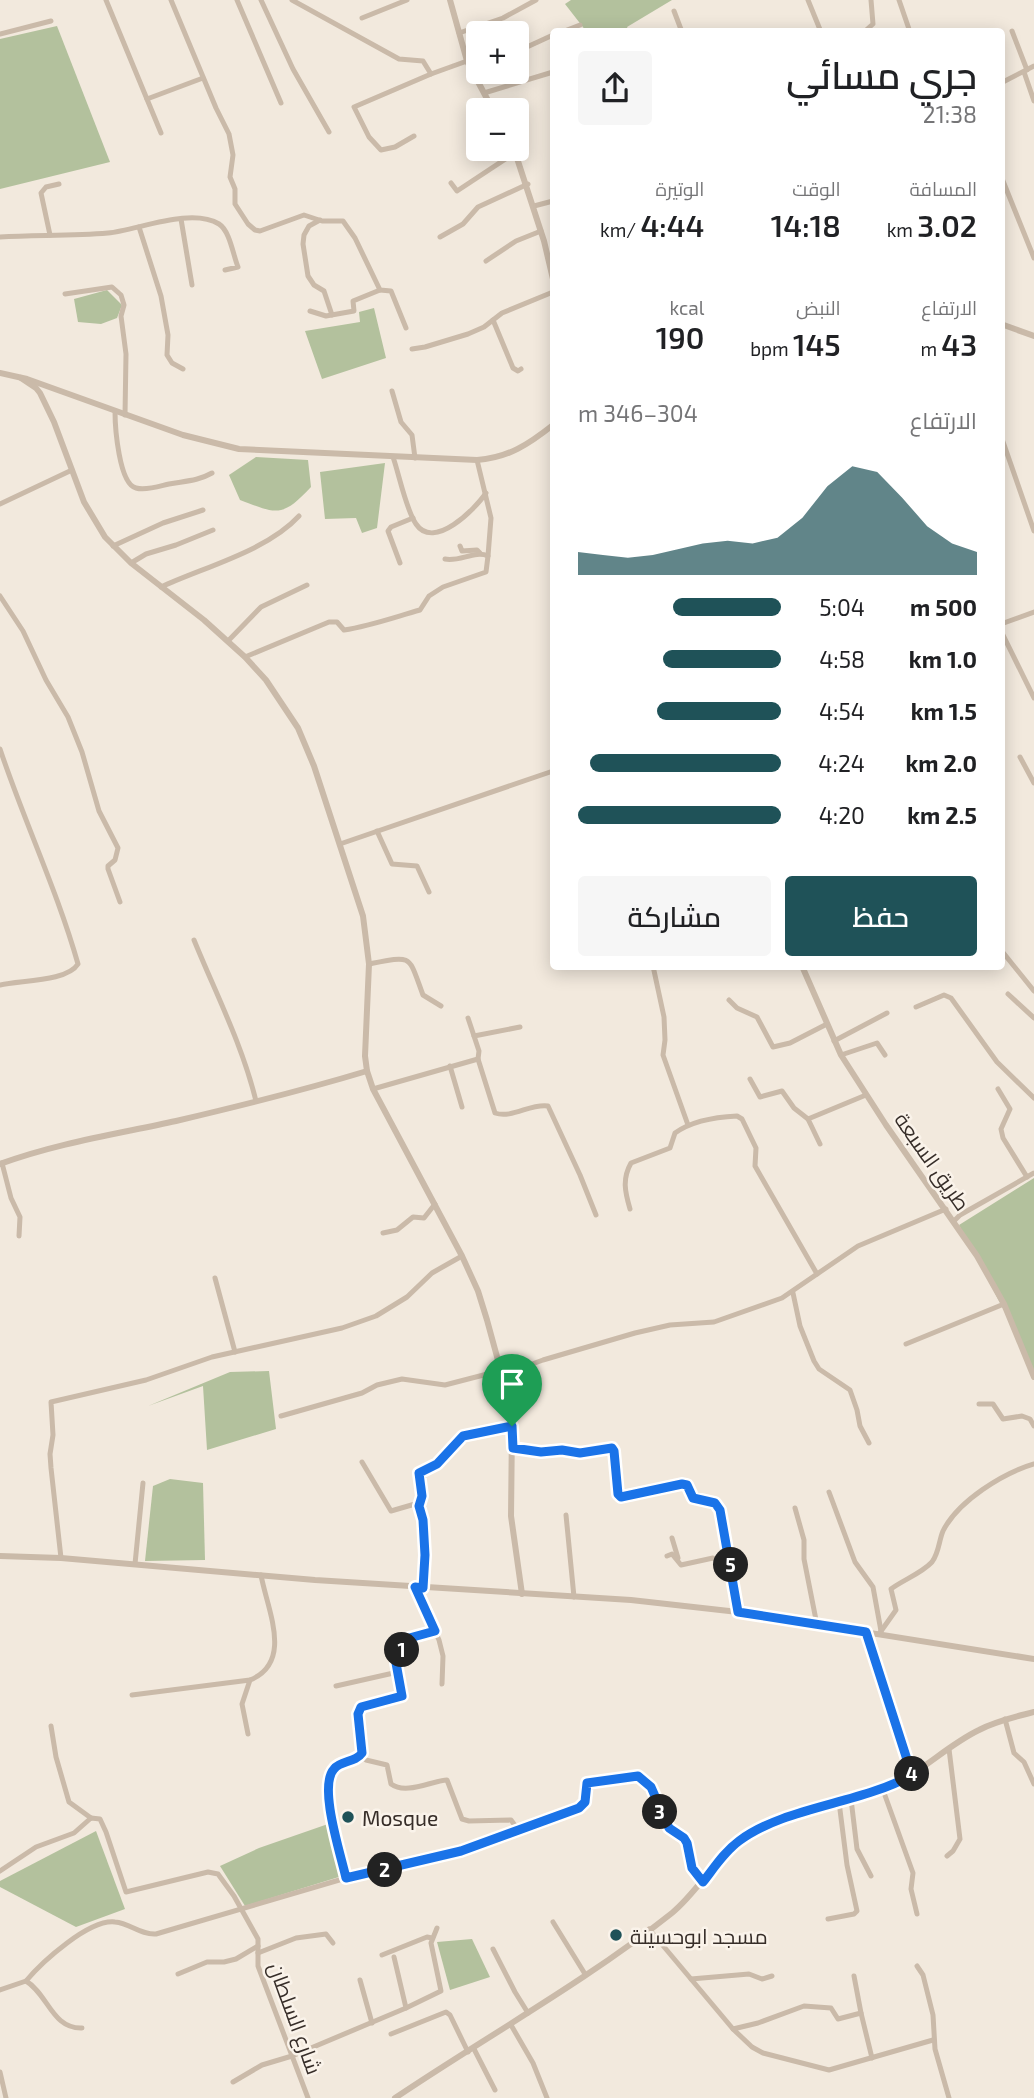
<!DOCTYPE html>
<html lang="ar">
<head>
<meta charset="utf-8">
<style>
  body { margin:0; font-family:"Exo 2",Cairo,sans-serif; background:#f6f6f6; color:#202124; direction:rtl; height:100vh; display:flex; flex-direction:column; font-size:26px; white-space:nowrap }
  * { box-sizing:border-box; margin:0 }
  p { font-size:23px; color:#757577 }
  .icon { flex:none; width:38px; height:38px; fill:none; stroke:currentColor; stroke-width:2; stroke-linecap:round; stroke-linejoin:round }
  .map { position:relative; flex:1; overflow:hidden; direction:ltr }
  .details { position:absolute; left:550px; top:28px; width:455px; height:942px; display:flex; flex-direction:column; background:#fff; border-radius:7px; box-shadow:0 4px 18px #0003; direction:rtl }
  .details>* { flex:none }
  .buttons { position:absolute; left:466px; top:21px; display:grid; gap:14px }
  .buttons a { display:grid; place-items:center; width:63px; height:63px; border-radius:7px; background:#fff; box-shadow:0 4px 18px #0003; font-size:35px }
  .pin { position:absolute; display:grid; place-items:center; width:60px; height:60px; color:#fff; margin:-72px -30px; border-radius:50% 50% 50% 0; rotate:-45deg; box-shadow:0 0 7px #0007 }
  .pin .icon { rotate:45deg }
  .km { position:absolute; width:35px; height:35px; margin:-18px; border-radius:50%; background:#222; color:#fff; font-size:19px; line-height:35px; text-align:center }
  .round { display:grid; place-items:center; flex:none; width:74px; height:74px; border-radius:7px; background:#f6f6f6 }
  .headline { display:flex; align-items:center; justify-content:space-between; height:119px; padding:0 28px }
  h1 { font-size:38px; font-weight:600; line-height:52px }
  .figures { display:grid; grid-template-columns:repeat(3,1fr); gap:10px; height:119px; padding:7px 28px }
  .figures div { display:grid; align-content:center }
  .figures b { font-size:30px; font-weight:600 }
  .figures small { font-size:19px; font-weight:400 }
  .figures p { font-size:19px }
  .chart { height:196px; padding:14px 28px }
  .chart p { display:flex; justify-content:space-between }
  .chart svg { width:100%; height:126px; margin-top:7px; fill:#1f5258; opacity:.7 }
  .button { display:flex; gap:14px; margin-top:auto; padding:14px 28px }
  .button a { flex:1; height:80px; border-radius:7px; background:#1f5258; color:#fff; font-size:28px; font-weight:600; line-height:80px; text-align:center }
  .button a+a { background:#f6f6f6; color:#202124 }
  ul { padding:0 28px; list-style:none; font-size:23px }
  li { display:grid; grid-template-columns:112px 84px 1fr; align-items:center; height:52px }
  li i { height:18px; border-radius:9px; background:#1f5258 }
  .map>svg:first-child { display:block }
  .green { fill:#b3c19d }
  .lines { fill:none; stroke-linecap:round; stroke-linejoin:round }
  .minor { stroke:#cabaa9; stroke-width:5 }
  .tertiary { stroke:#cabaa9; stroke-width:6 }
  .route-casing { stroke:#fff; stroke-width:14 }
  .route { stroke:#1a73e8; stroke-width:9 }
  .poi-dot { fill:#1f5258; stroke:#faf3ea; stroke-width:2.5 }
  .labels { text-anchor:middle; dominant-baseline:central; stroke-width:5; stroke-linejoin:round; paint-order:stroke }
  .street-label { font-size:21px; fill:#372e29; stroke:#faf3ea }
  .poi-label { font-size:21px; fill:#372e29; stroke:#faf3ea; text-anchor:start }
</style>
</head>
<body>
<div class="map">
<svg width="1034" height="2098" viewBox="0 0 1034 2098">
  <rect width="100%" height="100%" fill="#f2e9dd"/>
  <g class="green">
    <polygon points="571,0 672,0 627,27 629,32 586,31 565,4"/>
    <polygon points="57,26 110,162 0,189 0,39"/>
    <polygon points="107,290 122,305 117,318 101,324 78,322 74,299"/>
    <polygon points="374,308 386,358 322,379 305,331 360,322 359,312"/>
    <path d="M256,457L308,460L311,487C282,518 277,514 240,500L229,475Z"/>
    <polygon points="385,463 377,528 362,533 356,518 325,519 320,472"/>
    <polygon points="1034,1178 1034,1371 1018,1337 959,1225"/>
    <polygon points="269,1371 276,1429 207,1450 203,1386 148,1406 230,1372"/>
    <polygon points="170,1479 203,1483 205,1560 145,1561 153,1486"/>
    <polygon points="328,1824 342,1876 245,1906 220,1866 259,1848"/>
    <polygon points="96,1831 125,1909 76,1927 0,1887 0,1881"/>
    <polygon points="472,1939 490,1977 450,1990 437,1942"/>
  </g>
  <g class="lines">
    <g class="minor">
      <polyline points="106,0 161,133"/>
      <polyline points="171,0 216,108 229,134 233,155 230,177 235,189 235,204 248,224 255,230 260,231 304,215 322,221 343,221 355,238 380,290 391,291 406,328"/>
      <polyline points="237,0 281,103"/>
      <polyline points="261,0 293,69 329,132"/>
      <polyline points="292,0 399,59 423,61 431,74 467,61"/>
      <polyline points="808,0 821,32"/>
      <polyline points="899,0 910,32"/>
      <polyline points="674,11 682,32"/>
      <polyline points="362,18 407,0"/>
      <polyline points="1012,31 1027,70"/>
      <polyline points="562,32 580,25"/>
      <polyline points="864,32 873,24 871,0"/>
      <polyline points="459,33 503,18 536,0"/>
      <polyline points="0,34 51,21"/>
      <polyline points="516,52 553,35"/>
      <polyline points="467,59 478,58"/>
      <polyline points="1024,72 1034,101"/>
      <polyline points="1001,83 1034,66"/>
      <polyline points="484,93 553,72"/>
      <polyline points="147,99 203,78"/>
      <polyline points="414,136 395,147 381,150 369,137 354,107 431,74"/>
      <polyline points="1001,176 1034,258"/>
      <polyline points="451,183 457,191 516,152"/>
      <polyline points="534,206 553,201"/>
      <polyline points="181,219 192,285"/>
      <polyline points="320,220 309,226 304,235 303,244 308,276 314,285 324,291 332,315"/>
      <polyline points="139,227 161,296 168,335 167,355 172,363 183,369"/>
      <polyline points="50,235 41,193 46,187 59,184"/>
      <path d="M0,237C36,235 72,236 108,233C138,230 191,207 219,224C230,231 233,255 238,267L225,270"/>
      <polyline points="440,237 463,224 478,207 528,184"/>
      <polyline points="486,261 516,241 541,231"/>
      <polyline points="65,294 112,287 121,295 124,305 121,316 126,354 125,415"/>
      <polyline points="310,311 326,316 354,311 353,301 380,290"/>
      <polyline points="493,320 513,368 518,371 521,369"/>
      <polyline points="412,349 425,347 468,334 484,327 502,313 553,292"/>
      <polyline points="392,391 401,422 412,435 415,458"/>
      <path d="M115,411C115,427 119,484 136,488C146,491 160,486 169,484C185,481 198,481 212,473"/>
      <polyline points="1001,436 1034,531"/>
      <path d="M393,457C399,474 406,510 416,524C434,551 475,509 486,493"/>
      <polyline points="0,504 72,470"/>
      <polyline points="113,546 163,523 203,510"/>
      <polyline points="460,546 462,551 477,550 480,553"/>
      <path d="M445,559C460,562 475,550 488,556L491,518L477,460"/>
      <polyline points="131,563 146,554 176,545 213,530"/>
      <polyline points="400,563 388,531 391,527 413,518"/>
      <path d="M161,587C204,567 267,551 299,516"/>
      <polyline points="0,596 23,631 46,680 68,717 82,752 99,811 118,848 115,860 108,866 108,869 120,902"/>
      <polyline points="1001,624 1034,612"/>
      <polyline points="1001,631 1034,698"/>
      <polyline points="228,641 261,607 307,585"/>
      <path d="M245,657L329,622H337L344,630C370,626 395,617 420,610L429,596L443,587L486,572L488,556"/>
      <path d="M0,749C24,821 57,890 78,964C67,982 19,980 0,985"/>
      <polyline points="1020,757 1034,783"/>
      <polyline points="377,831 392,864 417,866 429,892"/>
      <polyline points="340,844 553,771"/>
      <path d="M194,940C216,994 242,1044 256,1101"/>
      <polyline points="1001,950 1034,991"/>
      <path d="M369,964C414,955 408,955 423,995L441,1006"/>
      <polyline points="653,966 664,1017 665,1040 663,1055 688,1125"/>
      <polyline points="1008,994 1034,1018"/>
      <polyline points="729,1000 737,1008 757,1017 773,1047 790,1043 827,1024"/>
      <polyline points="916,1007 944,995 951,998 997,1062 1034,1098"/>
      <path d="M468,1018L479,1051L478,1059L495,1113C512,1119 531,1103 548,1106L580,1175L596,1215"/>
      <polyline points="474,1036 520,1027"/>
      <polyline points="834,1041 887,1013"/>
      <polyline points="841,1055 877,1043 885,1055"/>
      <polyline points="450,1066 462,1107"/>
      <polyline points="750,1079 760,1097 782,1091 794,1108 808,1119"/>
      <polyline points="373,1089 478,1059"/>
      <polyline points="998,1089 1010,1109 1001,1129 1003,1138 1027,1177"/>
      <polyline points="820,1144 808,1119 866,1095"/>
      <polyline points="2,1163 11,1198 20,1217 19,1236"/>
      <path d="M630,1209C625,1192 622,1179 631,1163L670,1148L675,1133C693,1120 716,1117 737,1116L742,1119L756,1148L755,1166L817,1274"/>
      <polyline points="954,1221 960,1215 1034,1173"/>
      <polyline points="383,1233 397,1230 413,1217 424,1218 435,1204"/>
      <polyline points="215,1278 235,1352"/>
      <polyline points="793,1293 800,1326 814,1361 819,1369 850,1390 857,1410 860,1426 869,1443"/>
      <polyline points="906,1344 1004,1304"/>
      <polyline points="502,1375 543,1360 635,1333 670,1325 714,1322 782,1298 858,1246 946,1209"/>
      <polyline points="979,1404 993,1404 1003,1419 1022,1416 1030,1419 1034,1426"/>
      <polyline points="281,1416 362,1393 377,1385 402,1379 445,1385 499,1371"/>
      <polyline points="513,1448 541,1452 562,1450 580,1453 612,1448 614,1451 619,1494 621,1497 682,1484 687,1485 693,1498 715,1503 720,1510 738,1612"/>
      <polyline points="362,1462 391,1511 415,1504 419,1506 425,1535 423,1588"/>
      <polyline points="829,1492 855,1562 873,1587 881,1631"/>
      <polyline points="419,1506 422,1496 419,1473 437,1464 463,1436 512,1426"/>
      <polyline points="795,1508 804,1540 804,1559 817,1625"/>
      <polyline points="566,1515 574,1597"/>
      <polyline points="672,1538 678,1558"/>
      <polyline points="667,1556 672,1554 681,1565 713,1558 731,1564"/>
      <polyline points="61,1558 51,1468 50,1454 53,1435 51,1402 146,1380 212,1357 342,1328 376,1316 407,1297 432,1273 462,1256"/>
      <polyline points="135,1564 143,1483"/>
      <polyline points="415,1587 439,1640 443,1656 442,1684"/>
      <polyline points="866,1632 912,1775"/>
      <path d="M879,1634L896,1610L891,1589C903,1580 922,1573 932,1562C939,1553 939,1540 943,1531C958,1501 1003,1473 1034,1464"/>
      <polyline points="336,1686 398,1672"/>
      <path d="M132,1695L250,1680C294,1662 267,1609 261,1575"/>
      <polyline points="1005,1719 1014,1753 1024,1762 1034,1784"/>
      <polyline points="51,1726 56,1757 69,1802 91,1818"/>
      <polyline points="248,1734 242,1704 250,1680"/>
      <path d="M360,1756L366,1760L387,1765L391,1784C406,1795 431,1781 447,1780L462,1819L469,1821L511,1820L519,1831"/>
      <polyline points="883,1790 913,1873 911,1889 917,1914"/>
      <polyline points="851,1799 857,1849 871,1876"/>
      <polyline points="947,1856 953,1851 960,1839 949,1749"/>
      <polyline points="0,1871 36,1847 74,1833 91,1818 100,1819 106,1832 126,1892 208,1872 218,1874 234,1896 258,1939 258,1966 308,2098"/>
      <path d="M346,1878C340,1851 316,1788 336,1766L356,1760L362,1753L358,1714L361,1707L402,1696L396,1663L401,1652L402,1640L435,1631"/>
      <polyline points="828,1919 854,1914 857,1911 847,1865 839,1802"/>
      <polyline points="553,1922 585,1974"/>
      <polyline points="649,1929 733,2029 752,2047 763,2053 829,2070 933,2040"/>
      <polyline points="493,1949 515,1992 528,2013"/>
      <polyline points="258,1953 296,1938 326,1934 333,1943"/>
      <polyline points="382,1955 427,1937 432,1938"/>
      <polyline points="917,1966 923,1975 933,2015 935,2049 949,2098"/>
      <polyline points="178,1974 207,1962 224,1962 236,1959 258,1946"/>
      <polyline points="854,1976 861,2013"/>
      <polyline points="691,1979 749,1974 762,1979 772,1976"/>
      <polyline points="360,1980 372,2023"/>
      <path d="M26,1981C42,1962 89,1919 115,1922C130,1923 140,1935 156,1934L346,1878L461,1851L575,1810L585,1802L587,1783L638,1776L647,1782L669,1828L684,1838L687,1844L692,1868L703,1882"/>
      <path d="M0,1990L26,1981C48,1994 52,2029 82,2028"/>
      <polyline points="406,2008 441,1991 431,1943 437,1928"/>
      <polyline points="511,2025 533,2063 547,2098"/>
      <polyline points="733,2029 758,2023 804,2006 831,2008 838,2019 861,2013 872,2058"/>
      <polyline points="391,2034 446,2012 450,2015 468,2052"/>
      <polyline points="474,2049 495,2090"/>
      <polyline points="0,2072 6,2098"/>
      <polyline points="233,2082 262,2065 292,2056 406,2008 394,1957"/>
    </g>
    <g class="tertiary">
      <polyline points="450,0 467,61 493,110"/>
      <polyline points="514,149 544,241 553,279"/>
      <polyline points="1001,324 1034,336"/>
      <path d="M0,373L27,379L183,435L239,449L477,460C508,458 529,444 553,425"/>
      <polyline points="21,378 36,388 40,393 54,422 84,502 105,537 131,563 204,620 245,657 266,680 298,728 314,766 363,916 369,964 365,1056 367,1071 373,1089 462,1256 478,1291 487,1320 502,1375 512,1426 511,1516 522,1594"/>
      <polyline points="802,966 841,1055 886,1125 977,1256 1004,1304 1034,1377"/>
      <path d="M0,1164C57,1143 117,1134 176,1121C240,1106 304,1090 367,1071"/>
      <polyline points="0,1556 61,1558 315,1580 631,1600 738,1612 1034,1659"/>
      <path d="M395,2098C487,2036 585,1982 672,1913C701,1889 717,1853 749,1834C795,1807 852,1806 899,1782C927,1767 950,1744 979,1730C996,1721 1015,1717 1034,1712"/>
    </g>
  </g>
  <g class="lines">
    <defs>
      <path id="route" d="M512,1426L513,1448L541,1452L562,1450L580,1453L612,1448L614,1451L618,1494L621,1497L682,1484L687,1485L693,1498L715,1503L720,1510L738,1612L866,1632L912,1775C860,1804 784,1807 739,1841C724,1852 714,1868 703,1882L692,1868L687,1843L684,1838L669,1828L651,1787L638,1776L587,1783L585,1802L579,1808L461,1851L346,1878C341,1855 318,1786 334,1769C341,1760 355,1763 362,1753L358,1714L361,1707L402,1696L396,1663L401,1652L402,1640L435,1631L415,1587L423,1588L425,1555L423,1520L419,1506L422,1496L419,1473L437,1464L463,1436Z"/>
    </defs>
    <use href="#route" class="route-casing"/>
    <use href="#route" class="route"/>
  </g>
  <g class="poi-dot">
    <circle cx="348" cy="1817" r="7"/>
    <circle cx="616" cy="1935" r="7"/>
  </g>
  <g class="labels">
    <g class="street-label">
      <text transform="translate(933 1161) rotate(55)">طريق السبعة</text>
      <text transform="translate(296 2018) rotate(70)">شارع السلطان</text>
    </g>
    <g class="poi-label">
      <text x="362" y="1817">Mosque</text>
      <text x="630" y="1935">مسجد ابوحسينة</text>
    </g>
  </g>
</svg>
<div class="buttons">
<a>+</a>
<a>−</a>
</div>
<div class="pin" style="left:512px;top:1426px;background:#1e9e55"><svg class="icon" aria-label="arrive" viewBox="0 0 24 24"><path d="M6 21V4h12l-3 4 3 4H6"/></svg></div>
<b class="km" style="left:402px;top:1650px">1</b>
<b class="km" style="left:385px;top:1870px">2</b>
<b class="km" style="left:660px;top:1812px">3</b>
<b class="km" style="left:912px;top:1774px">4</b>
<b class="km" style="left:731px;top:1565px">5</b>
<section class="details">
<div class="headline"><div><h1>جري مسائي</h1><p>21:38</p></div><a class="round"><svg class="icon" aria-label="share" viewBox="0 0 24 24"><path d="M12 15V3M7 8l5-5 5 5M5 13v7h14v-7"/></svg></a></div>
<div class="figures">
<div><p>المسافة</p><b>3.02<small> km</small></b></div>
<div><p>الوقت</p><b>14:18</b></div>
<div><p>الوتيرة</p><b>4:44<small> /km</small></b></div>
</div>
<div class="figures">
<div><p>الارتفاع</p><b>43<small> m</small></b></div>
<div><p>النبض</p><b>145<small> bpm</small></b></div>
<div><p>kcal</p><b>190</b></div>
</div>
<div class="chart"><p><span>الارتفاع</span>304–346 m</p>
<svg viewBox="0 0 160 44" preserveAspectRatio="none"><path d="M0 44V36L10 37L20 38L30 37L40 35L50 33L60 32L70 33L80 31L90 24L100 13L110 6L120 8L130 17L140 27L150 33L160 36V44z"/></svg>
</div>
<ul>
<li><b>500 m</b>5:04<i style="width:53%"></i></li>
<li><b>1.0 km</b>4:58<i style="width:58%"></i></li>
<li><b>1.5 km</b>4:54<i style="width:61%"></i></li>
<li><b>2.0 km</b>4:24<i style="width:94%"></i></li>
<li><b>2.5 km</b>4:20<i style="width:100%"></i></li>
</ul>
<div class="button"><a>حفظ</a><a>مشاركة</a></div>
</section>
</div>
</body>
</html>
